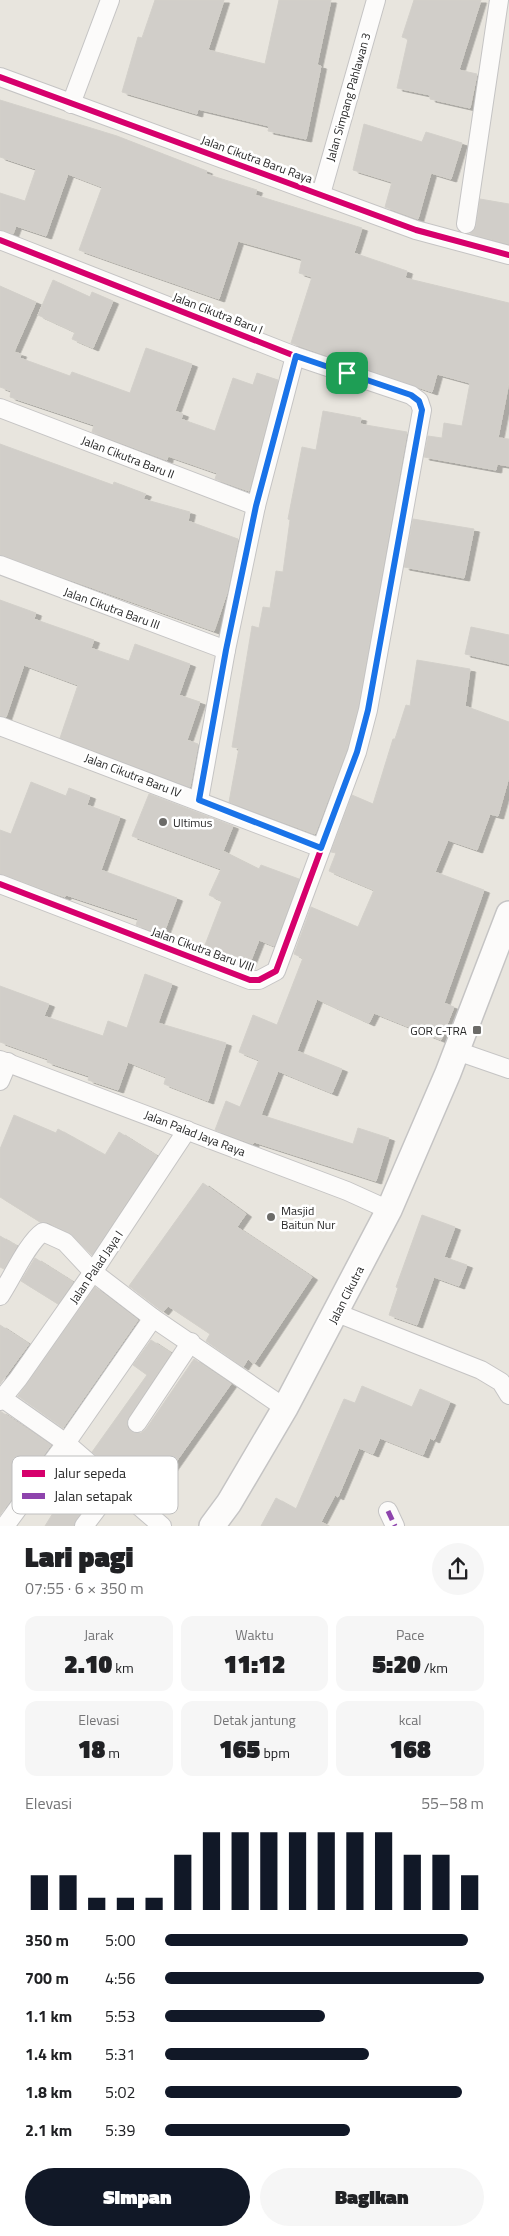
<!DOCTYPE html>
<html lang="id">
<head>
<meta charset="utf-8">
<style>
  body { margin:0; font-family:"Titillium Web",sans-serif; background:#f6f6f6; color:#202124; height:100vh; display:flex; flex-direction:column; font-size:19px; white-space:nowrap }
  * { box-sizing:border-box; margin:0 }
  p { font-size:16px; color:#757577 }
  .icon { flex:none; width:28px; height:28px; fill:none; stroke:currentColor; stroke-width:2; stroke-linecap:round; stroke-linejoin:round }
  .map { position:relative; height:1526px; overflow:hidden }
  .side { display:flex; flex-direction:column; background:#fff; flex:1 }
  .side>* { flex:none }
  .pin { position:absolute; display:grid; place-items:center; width:42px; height:42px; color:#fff; margin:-21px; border-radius:10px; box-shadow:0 2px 8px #0006 }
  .round { display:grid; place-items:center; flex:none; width:52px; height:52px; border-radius:26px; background:#f6f6f6 }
  .overview { display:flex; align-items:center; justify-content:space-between; height:85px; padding:0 25px }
  h1 { font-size:28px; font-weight:800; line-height:38px }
  .metrics { display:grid; grid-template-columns:repeat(3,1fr); gap:8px; height:85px; padding:5px 25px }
  .metrics div { display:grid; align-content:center; border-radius:12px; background:#f6f6f6; text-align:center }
  .metrics b { font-size:25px; font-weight:800 }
  .metrics small { font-size:14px; font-weight:400 }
  .metrics p { font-size:14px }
  .chart { height:140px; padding:10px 25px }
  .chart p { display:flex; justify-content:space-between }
  .chart svg { width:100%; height:90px; margin-top:5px; stroke:#111827; stroke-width:6 }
  .primary-button { display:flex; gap:10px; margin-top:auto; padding:10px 25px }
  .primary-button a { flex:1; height:58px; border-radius:30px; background:#111827; color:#fff; font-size:20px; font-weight:800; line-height:58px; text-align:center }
  .primary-button a+a { background:#f6f6f6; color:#202124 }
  ul { padding:0 25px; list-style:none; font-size:16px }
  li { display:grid; grid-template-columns:80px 60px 1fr; align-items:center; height:38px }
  li i { height:12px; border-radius:6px; background:#111827 }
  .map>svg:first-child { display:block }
  .building { fill:#d1cec9; stroke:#d3d0ca; filter:url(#shadow) }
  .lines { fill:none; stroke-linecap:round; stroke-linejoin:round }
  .minor-casing { stroke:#c5c4c4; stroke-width:20 }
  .secondary-casing { stroke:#c5c4c4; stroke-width:28 }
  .minor { stroke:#fcfbfa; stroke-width:18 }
  .secondary { stroke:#fcfbfa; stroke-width:25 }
  .quiet { stroke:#8e44ad; stroke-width:5; stroke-dasharray:10 5; stroke-linecap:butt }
  .cycleway-casing { stroke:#fff; stroke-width:9 }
  .cycleway { stroke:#d6006c; stroke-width:6 }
  .route-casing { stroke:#fff; stroke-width:10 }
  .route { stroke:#1a73e8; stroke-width:6 }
  .poi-dot { fill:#6c6b68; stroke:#fff; stroke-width:2 }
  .labels { text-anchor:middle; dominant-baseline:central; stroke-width:5; stroke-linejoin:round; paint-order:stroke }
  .street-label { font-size:12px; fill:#292929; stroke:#fff }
  .poi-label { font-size:12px; fill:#292929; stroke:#fff; text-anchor:start }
  .key { fill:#fff; stroke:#bfbfbf; stroke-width:1 }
  .key-label { font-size:14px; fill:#292929 }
</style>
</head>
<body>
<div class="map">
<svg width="509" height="1526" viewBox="0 0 509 1526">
  <defs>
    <filter id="shadow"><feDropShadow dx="5.5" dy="3" stdDeviation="0" flood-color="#0004"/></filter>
  </defs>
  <rect width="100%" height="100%" fill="#e8e5de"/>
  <g class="building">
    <polygon points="155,0 224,0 208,50 265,64 279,0 331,0 317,65 321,66 306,139 268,131 269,126 198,109 197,114 122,92 138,37 142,38"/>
    <polygon points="414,0 481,0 459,70 477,74 470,108 430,99 430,95 397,88 408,39 402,37"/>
    <polygon points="0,100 117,136 207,171 206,174 257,190 255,195 362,228 354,253 407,271 405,278 509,303 509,382 498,438 509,439 509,466 497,464 496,470 424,457 428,436 442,438 444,423 462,426 470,383 437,374 432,392 291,343 312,277 299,273 302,259 238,241 219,299 110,261 79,250 102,187 68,174 46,236 16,226 13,234 0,230 0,193 25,201 36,169 0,157"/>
    <polygon points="364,124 422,142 426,132 462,143 451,179 431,173 418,219 385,207 392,182 353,170"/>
    <polygon points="480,199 509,204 509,244 470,234 476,226"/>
    <polygon points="53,280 90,297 92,292 113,301 93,348 72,339 75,332 38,315"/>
    <polygon points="0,286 36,302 14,352 21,354 20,358 70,376 72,372 130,393 146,348 192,364 175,411 183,414 181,419 215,431 233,378 253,385 257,373 278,380 249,491 215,479 217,473 168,456 167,460 92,432 94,425 10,397 11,391 0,387"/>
    <polygon points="323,411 361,418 360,424 407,432 358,708 347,749 315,834 229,802 239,748 232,747 252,626 259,628 263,607 270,608 276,571 283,572 290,520 288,519 302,447 316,450"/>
    <polygon points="0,444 113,485 114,482 146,494 143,499 190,512 188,521 238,539 227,593 214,631 0,555"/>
    <polygon points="413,519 474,529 464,578 404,567"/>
    <polygon points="0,600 36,613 34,619 94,640 91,648 129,661 135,644 190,664 179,695 200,702 187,740 198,744 190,787 60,738 78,685 24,665 6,717 0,716"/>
    <polygon points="471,627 509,635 509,664 465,654"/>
    <polygon points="417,660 470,669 465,706 509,722 509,777 498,816 490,814 477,850 448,840 435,872 484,890 444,1003 454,1007 441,1040 374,1013 369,1023 317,999 297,1051 342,1069 332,1093 278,1071 261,1115 353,1144 358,1128 389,1138 376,1181 254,1142 253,1144 215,1130 226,1101 240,1107 259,1060 239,1052 253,1015 277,1025 303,958 294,954 311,907 358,927 374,890 329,871 336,853 331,852 352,795 373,804 393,739 395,739 406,705 410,706"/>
    <polygon points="31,782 66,796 69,788 90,796 87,805 120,817 101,870 177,898 163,935 136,925 138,919 66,895 65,897 0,874 0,830 11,834"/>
    <polygon points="149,794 233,826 223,851 259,869 261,865 299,879 274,946 259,940 248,968 212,954 215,949 205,945 222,901 209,895 221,869 132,836"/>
    <polygon points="145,974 172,984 158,1023 226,1043 208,1101 164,1084 166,1077 128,1062 118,1090 88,1080 89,1076 47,1062 48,1059 0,1042 0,986 49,1004 44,1016 103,1036 108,1021 127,1028"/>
    <polygon points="14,1115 56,1133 58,1129 105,1155 119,1132 157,1156 92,1255 70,1233 47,1222 40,1222 0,1197 0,1149"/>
    <polygon points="203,1183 246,1214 237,1227 312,1277 254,1364 248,1359 243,1367 206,1341 210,1334 168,1306 163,1312 129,1286"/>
    <polygon points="422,1215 455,1227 444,1257 467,1265 459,1286 434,1277 417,1325 389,1315 398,1288 396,1287"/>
    <polygon points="0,1236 17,1246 4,1269 0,1267"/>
    <polygon points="35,1258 73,1282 58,1304 21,1281"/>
    <polygon points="95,1287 138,1320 63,1428 18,1396"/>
    <polygon points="0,1325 29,1344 0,1384"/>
    <polygon points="151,1340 171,1353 128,1418 127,1427 132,1432 141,1433 146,1429 194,1359 231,1384 152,1496 112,1469 92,1452 147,1375 133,1365"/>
    <polygon points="362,1386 412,1407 420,1389 450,1402 434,1440 430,1438 423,1455 380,1438 373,1454 359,1448 338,1497 335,1495 321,1522 329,1526 261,1526 276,1498 296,1509 344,1399 355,1403"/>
    <polygon points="0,1411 51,1445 0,1515"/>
    <polygon points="66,1492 86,1506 74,1526 45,1526"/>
  </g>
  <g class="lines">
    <defs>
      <g id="minor">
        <polyline points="0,77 416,230 509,255"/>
        <polyline points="71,104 110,0"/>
        <polyline points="321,194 376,0"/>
        <polyline points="466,224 499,0"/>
        <polyline points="0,240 295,356 411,395 419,401 422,410 368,710 357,752 276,971 259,980 250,980 0,884"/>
        <polyline points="0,408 256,506"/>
        <polyline points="0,565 226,650"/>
        <polyline points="0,726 321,848"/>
        <polyline points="199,800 226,650 256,506 295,356"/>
        <polyline points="457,1051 509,1069"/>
        <polyline points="0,1060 347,1191 389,1210"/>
        <polyline points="0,1081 8,1062"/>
        <path d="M0,1296C12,1278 28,1242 43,1232L65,1242L93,1272L153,1318L285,1408"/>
        <polyline points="337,1313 481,1370 501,1382 509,1395"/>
        <polyline points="2,1398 66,1443 162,1526"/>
        <polyline points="0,1401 18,1379 93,1272 187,1130"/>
        <polyline points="137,1423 191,1342"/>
        <polyline points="388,1511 395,1526"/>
        <polyline points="5,1526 66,1443 153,1318"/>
        <polyline points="84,1526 115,1485"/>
      </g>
      <polyline id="secondary" points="212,1526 229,1503 285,1408 389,1210 448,1073 509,914"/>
    </defs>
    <use href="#minor" class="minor-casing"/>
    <use href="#secondary" class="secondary-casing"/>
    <use href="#minor" class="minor"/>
    <use href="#secondary" class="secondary"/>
    <polyline class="quiet" points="388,1511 395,1526"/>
    <defs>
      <g id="cycleway">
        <polyline points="0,77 416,230 509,255"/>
        <polyline points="0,240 295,356 411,395 419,401 422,410 368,710 357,752 276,971 259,980 250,980 0,884"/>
      </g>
    </defs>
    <use href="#cycleway" class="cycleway-casing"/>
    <use href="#cycleway" class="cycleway"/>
  </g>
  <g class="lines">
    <defs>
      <polygon id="route" points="296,356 411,395 419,401 422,410 368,710 357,752 321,848 199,800 226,650 256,506"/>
    </defs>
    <use href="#route" class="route-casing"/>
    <use href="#route" class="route"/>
  </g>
  <g class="poi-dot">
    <circle cx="163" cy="822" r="5"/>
    <rect x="472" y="1025" width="10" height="10" rx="2.5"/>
    <circle cx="271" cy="1217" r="5"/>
  </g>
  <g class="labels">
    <g class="street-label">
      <text transform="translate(348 97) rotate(-74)">Jalan Simpang Pahlawan 3</text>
      <text transform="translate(257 159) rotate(20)">Jalan Cikutra Baru Raya</text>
      <text transform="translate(218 313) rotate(21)">Jalan Cikutra Baru I</text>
      <text transform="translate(128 457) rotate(21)">Jalan Cikutra Baru II</text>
      <text transform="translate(112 608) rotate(20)">Jalan Cikutra Baru III</text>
      <text transform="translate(133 775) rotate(21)">Jalan Cikutra Baru IV</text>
      <text transform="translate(203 949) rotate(20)">Jalan Cikutra Baru VIII</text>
      <text transform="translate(195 1133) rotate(21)">Jalan Palad Jaya Raya</text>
      <text transform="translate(96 1267) rotate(-56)">Jalan Palad Jaya I</text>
      <text transform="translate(346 1295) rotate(-63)">Jalan Cikutra</text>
    </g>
    <g class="poi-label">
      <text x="173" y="822">Ultimus</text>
      <text x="467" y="1030" text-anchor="end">GOR C-TRA</text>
      <text x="281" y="1210">Masjid<tspan x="281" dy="14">Baitun Nur</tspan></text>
    </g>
  </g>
  <rect x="12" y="1456" width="166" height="58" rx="8" class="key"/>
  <rect x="22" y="1470" width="23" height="7" fill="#d6006c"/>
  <rect x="22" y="1493" width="23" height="6" fill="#8e44ad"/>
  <g class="key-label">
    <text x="54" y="1478">Jalur sepeda</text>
    <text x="54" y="1501">Jalan setapak</text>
  </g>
</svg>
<div class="pin" style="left:347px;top:373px;background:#1e9e55"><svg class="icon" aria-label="arrive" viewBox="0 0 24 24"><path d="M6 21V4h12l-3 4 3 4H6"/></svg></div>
</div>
<section class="side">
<div class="overview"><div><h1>Lari pagi</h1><p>07:55 · 6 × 350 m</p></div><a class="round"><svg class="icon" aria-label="share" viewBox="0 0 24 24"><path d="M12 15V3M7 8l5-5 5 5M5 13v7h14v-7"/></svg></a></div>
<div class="metrics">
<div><p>Jarak</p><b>2.10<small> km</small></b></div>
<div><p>Waktu</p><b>11:12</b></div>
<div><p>Pace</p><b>5:20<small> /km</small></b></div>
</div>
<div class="metrics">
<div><p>Elevasi</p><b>18<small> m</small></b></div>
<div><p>Detak jantung</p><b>165<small> bpm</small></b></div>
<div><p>kcal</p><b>168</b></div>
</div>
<div class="chart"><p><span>Elevasi</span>55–58 m</p>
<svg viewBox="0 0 160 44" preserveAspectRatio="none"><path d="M5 44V27M15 44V27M25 44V38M35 44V38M45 44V38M55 44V17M65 44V6M75 44V6M85 44V6M95 44V6M105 44V6M115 44V6M125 44V6M135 44V17M145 44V17M155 44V27"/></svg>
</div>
<ul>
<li><b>350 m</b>5:00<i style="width:95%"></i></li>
<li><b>700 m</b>4:56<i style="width:100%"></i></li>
<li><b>1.1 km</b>5:53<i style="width:50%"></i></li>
<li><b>1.4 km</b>5:31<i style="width:64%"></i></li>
<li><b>1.8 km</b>5:02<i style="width:93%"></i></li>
<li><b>2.1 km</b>5:39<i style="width:58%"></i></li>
</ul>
<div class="primary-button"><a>Simpan</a><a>Bagikan</a></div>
</section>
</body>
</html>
